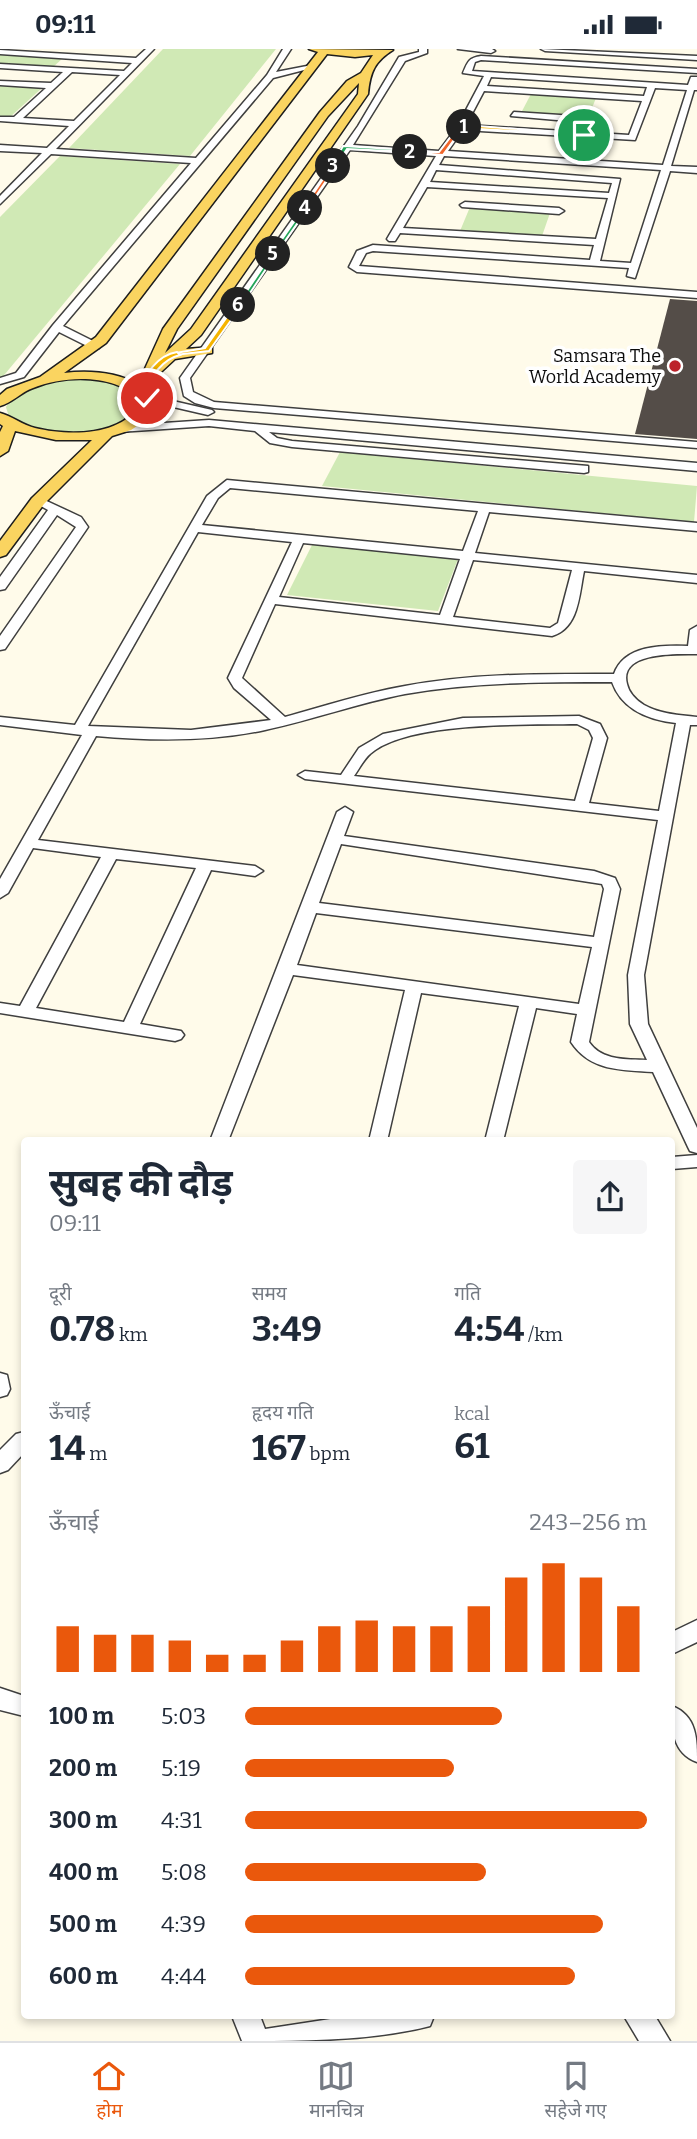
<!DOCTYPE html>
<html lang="hi">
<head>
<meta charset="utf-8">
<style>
  body { margin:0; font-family:Bitter,"Noto Sans Devanagari",serif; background:#f6f6f7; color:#1f2937; height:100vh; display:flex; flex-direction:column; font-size:26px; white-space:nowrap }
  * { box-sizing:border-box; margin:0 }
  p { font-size:23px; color:#747a83 }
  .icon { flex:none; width:38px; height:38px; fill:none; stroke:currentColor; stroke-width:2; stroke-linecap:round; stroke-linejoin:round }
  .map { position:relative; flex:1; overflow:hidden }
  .sheet { position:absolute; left:21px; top:1088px; width:654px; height:882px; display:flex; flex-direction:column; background:#fff; border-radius:7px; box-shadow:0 4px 10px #0003 }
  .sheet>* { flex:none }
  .pin { position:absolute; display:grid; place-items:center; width:60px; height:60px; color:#fff; margin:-30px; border:4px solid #fff; border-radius:50%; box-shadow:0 2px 7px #0007 }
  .km { position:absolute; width:35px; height:35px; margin:-18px; border-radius:50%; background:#222; color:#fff; font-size:19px; line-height:35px; text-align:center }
  .round { display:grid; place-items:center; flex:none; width:74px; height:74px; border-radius:7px; background:#f6f6f7 }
  .summary { display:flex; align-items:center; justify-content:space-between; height:119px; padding:0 28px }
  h1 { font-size:38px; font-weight:700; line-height:52px }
  .metrics { display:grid; grid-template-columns:repeat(3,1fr); gap:10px; height:119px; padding:7px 28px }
  .metrics div { display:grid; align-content:center }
  .metrics b { font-size:35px; font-weight:700 }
  .metrics small { font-size:19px; font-weight:400 }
  .metrics p { font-size:19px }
  .chart { height:196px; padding:14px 28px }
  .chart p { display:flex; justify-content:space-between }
  .chart svg { width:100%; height:126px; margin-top:7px; stroke:#ea580c; stroke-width:6 }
  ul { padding:0 28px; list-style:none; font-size:23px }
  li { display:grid; grid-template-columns:112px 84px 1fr; align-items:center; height:52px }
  li i { height:18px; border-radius:9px; background:#ea580c }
  .status { display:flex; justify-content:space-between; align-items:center; height:49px; padding:0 35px; background:#fff; direction:ltr }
  .status svg { height:19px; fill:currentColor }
  .dock { display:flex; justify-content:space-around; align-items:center; height:98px; border-top:2px solid #e0e1e3; background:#fff; font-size:19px; color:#747a83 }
  .dock a { display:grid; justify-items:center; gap:4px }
  .dock .selected { color:#ea580c }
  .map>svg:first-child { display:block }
  .green { fill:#d0e9b5 }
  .building { fill:#544d48 }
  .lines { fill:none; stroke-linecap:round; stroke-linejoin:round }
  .minor-casing { stroke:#3f3f3f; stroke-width:3 }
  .major-casing { stroke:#1d1d1d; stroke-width:3 }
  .minor { fill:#fff; fill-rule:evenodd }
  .major { fill:#fad460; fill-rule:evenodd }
  .split-1 { fill:#f5b400; stroke:#fff; stroke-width:2 }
  .split-2 { fill:#f0652b; stroke:#fff; stroke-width:2 }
  .split-3 { fill:#22a559; stroke:#fff; stroke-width:2 }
  .split-4 { fill:#f0652b; stroke:#fff; stroke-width:2 }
  .split-5 { fill:#22a559; stroke:#fff; stroke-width:2 }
  .split-6 { fill:#22a559; stroke:#fff; stroke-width:2 }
  .split-7 { fill:#f5b400; stroke:#fff; stroke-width:2 }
  .split-8 { fill:#f5b400; stroke:#fff; stroke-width:2 }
  .poi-dot { fill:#bc232a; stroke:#fff; stroke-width:2.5 }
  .labels { text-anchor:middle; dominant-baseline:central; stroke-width:7; stroke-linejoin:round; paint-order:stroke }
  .far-poi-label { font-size:18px; fill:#0c0c0c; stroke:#fff; text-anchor:end }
</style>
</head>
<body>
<div class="status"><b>09:11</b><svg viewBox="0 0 49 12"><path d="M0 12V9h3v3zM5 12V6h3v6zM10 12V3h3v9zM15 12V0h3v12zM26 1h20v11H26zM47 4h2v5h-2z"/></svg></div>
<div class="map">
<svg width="697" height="1992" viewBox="0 0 697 1992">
  <rect width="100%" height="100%" fill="#fffbea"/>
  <g class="green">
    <polygon points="163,0 276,0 190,107 69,99"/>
    <polygon points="0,5 63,9 52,19 0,15"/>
    <polygon points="0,37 42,39 9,69 0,68"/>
    <polygon points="531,45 596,49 588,69 521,64"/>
    <polygon points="60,107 180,115 0,331 0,168"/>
    <polygon points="470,158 550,164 542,187 460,182"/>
    <path d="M79,330C100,332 130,333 138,355C127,388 28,395 9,368C9,367 6,359 6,358C19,334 55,332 79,330Z"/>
    <polygon points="340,403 697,437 694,473 322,437"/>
    <polygon points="312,496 458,510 438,562 287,546"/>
  </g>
  <polygon class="building" points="670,250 697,252 697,390 635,385"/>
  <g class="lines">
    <defs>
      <g id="minor">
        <path d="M146,0H154L56,100L196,109L267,26L283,0H291L276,23L312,16L316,18L273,29L63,277L99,295V299H91L59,283L24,328L0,335V329L16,324L53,276L191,114L51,105L0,155V147L42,104L0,102V96L47,99L69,77L0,72V68H14L46,39L0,36V32L51,34L63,23L0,19V15L124,22L132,14L0,5V1L136,9ZM72,23L120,26L74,72L23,69Z"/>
        <path d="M419,0H427V4L405,12L353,96L439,102L457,78L484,27L463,24C468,12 469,9 481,7L697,20V24L481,11L475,13L472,22L688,36L691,28H697V41H694L671,117L697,118V124L670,122L635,229L627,227L629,219L373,202L366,204L359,217L697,243V249L357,223L349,218L357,202L373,196L590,211L594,196L400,184L395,192H389L387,190L436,107L350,101L190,329L193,343L214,353L697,393V399L214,359L195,354L184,347L180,329L358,77L399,8L419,3ZM491,28L647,38L644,47L487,37ZM655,39L687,41L663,116L448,102L463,81L635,91ZM484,42L642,52L629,86L466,76ZM444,107L661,121L631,214L600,212L620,130L439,116ZM436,121L612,134L609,144L430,133ZM427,138L608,149L596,190L403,179Z"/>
        <polygon points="458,0 492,0 495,2 491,4"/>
        <polygon points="541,0 697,7 697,11 545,2"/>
        <polygon points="514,63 591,68 595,71 591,74 511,67"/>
        <polygon points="465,153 559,159 564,162 559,165 462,158 460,156"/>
        <polygon points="147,346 212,361 214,363 208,366 143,351 143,347"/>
        <polygon points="209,371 697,414 697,422 269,383 277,389 292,392 588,417 588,423 584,424 292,398 270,394 255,382 209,377 119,383 113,380 119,377"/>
        <path d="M227,431L697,474V482L489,463L475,504L697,526V534L584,522C579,546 579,579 552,587L275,555L242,629L285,668C325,657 364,644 405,637C474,624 544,625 614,625C624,596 662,596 688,597L690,581L697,577V605C679,605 618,602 627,635C629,644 636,651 644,656C660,665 679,666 697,668V676H690L644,926L648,975L697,1079V1104L690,1102L688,1098L653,1023C621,1021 590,1022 571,993L577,965L536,959L503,1092H485L519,957L421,944L387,1092H369L405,941L293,926L228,1092H210L337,763L345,758L353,763L344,787L594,822L615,829L620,840L589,993C602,1012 627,1010 647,1011L630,975L628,926L658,771L305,730L298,726L305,722L341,726L359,699L383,685L463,669L579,667L600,675L607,689L589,754L659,762L676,674C649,671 622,661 612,633C543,633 473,633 405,645C358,654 312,671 265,681C210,693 152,692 96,687L38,791L255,817L263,822L255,827L211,821L140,975L181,982L184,986L181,990L175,992L0,964V954L20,957L101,808L33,799L8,844L0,849V830L82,686L0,676V668L75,676L207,447ZM230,439L478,462L463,502L202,476L218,449ZM198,483L292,493L228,629L234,639L271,671L191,681L88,677ZM303,494L460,510L440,566L279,548ZM473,511L572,521L558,574L550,579L453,568ZM577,675L589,681L593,689L575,752L354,727C359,720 364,710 370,705C406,672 528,676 577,675ZM341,795L602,835L604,840L594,888L319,854ZM116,810L196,819L124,973L36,959ZM316,864L592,898L579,955L297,916Z"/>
        <polygon points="38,448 81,468 88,478 5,600 0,601 0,587 76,478 57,466 5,540 0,541 0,528 48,461 32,452"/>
        <polygon points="697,1106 697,1118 672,1120 672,1108"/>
        <polygon points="0,1324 7,1326 10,1340 7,1346 0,1348"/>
        <polygon points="24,1383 24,1404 8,1421 0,1424 0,1401 16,1385"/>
        <polygon points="697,1571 697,1593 672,1605 672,1583"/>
        <polygon points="0,1639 24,1647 24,1667 0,1661"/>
        <path d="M672,1657C697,1667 697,1690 697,1713C672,1704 672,1680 672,1657Z"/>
        <path d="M232,1967H260L265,1980L350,1967H434L430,1977C372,1992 304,1992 242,1992Z"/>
        <polygon points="624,1967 655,1967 670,1992 639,1992"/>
      </g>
      <path id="major" d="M309,0L393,1C375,12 370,23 368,45L201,286L186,300L212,298V304L175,310L161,323L155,324L149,345L155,353L146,371L131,381L112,387L44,455L6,506L0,508V492L32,449L92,391H56L15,382L8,402L0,407V383L3,377L0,375V364C12,367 22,376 35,379C69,387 123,388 141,353C118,324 65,326 33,339C21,343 12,354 0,357V346L7,340L40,328L96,288L318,3ZM327,5L355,8L373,6L361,24L347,32L320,63L163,280L138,335C115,323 89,321 64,324L106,294ZM359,34L358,45L191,280L165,304L177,280L328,67Z"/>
    </defs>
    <use href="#minor" class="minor-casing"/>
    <use href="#major" class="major-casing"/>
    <use href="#minor" class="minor"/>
    <use href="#major" class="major"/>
  </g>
  <polygon class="split-1" points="464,76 584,85 587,86 462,79"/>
  <polygon class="split-2" points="464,76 466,79 462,80 443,106 407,103 439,103 459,77"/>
  <polygon class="split-3" points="343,97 410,101 412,103 347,100 335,118 331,118"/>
  <polygon class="split-4" points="333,115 336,117 308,159 303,160"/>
  <polygon class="split-5" points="305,157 308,159 276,205 271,206"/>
  <polygon class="split-6" points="273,203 276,205 242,256 236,258"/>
  <polygon class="split-7" points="236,255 242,256 209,302 175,306 175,304 205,299"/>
  <path class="split-8" d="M177,303L180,306C163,310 149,328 147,344L150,349L144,350L140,344C143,326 158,306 177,303Z"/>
  <circle class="poi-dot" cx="675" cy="317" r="7"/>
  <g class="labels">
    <g class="far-poi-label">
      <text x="661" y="307">Samsara The<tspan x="661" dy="21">World Academy</tspan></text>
    </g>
  </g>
</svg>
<div class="pin" style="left:584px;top:86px;background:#1e9e55"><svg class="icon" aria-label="arrive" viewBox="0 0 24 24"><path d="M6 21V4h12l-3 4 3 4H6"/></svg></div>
<div class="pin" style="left:147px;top:349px;background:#d93025"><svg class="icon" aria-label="check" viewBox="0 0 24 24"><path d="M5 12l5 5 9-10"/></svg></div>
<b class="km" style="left:464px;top:78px">1</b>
<b class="km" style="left:410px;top:103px">2</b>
<b class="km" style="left:333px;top:117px">3</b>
<b class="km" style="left:305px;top:159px">4</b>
<b class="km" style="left:273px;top:205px">5</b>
<b class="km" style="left:238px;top:256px">6</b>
<section class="sheet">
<div class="summary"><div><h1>सुबह की दौड़</h1><p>09:11</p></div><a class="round"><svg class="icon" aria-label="share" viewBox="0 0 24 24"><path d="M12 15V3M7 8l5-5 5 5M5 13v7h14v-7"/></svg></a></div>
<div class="metrics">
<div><p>दूरी</p><b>0.78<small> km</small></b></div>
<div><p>समय</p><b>3:49</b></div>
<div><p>गति</p><b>4:54<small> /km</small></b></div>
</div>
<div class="metrics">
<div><p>ऊँचाई</p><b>14<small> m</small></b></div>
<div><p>हृदय गति</p><b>167<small> bpm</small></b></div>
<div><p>kcal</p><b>61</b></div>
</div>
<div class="chart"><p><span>ऊँचाई</span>243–256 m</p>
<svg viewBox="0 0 160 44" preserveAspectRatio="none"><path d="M5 44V28M15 44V31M25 44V31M35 44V33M45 44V38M55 44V38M65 44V33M75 44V28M85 44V26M95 44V28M105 44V28M115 44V21M125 44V11M135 44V6M145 44V11M155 44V21"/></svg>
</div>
<ul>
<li><b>100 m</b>5:03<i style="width:64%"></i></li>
<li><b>200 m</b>5:19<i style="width:52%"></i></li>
<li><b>300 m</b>4:31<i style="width:100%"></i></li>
<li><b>400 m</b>5:08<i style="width:60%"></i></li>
<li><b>500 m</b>4:39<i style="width:89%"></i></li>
<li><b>600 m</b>4:44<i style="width:82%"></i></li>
</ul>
</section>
</div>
<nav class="dock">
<a class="selected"><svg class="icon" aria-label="home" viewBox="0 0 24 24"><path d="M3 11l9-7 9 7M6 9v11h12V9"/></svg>होम</a>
<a><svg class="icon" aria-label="map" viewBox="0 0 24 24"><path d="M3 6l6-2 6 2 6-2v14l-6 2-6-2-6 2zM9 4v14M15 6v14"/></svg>मानचित्र</a>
<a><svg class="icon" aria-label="saved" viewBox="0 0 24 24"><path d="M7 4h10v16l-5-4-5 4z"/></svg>सहेजे गए</a>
</nav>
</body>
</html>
